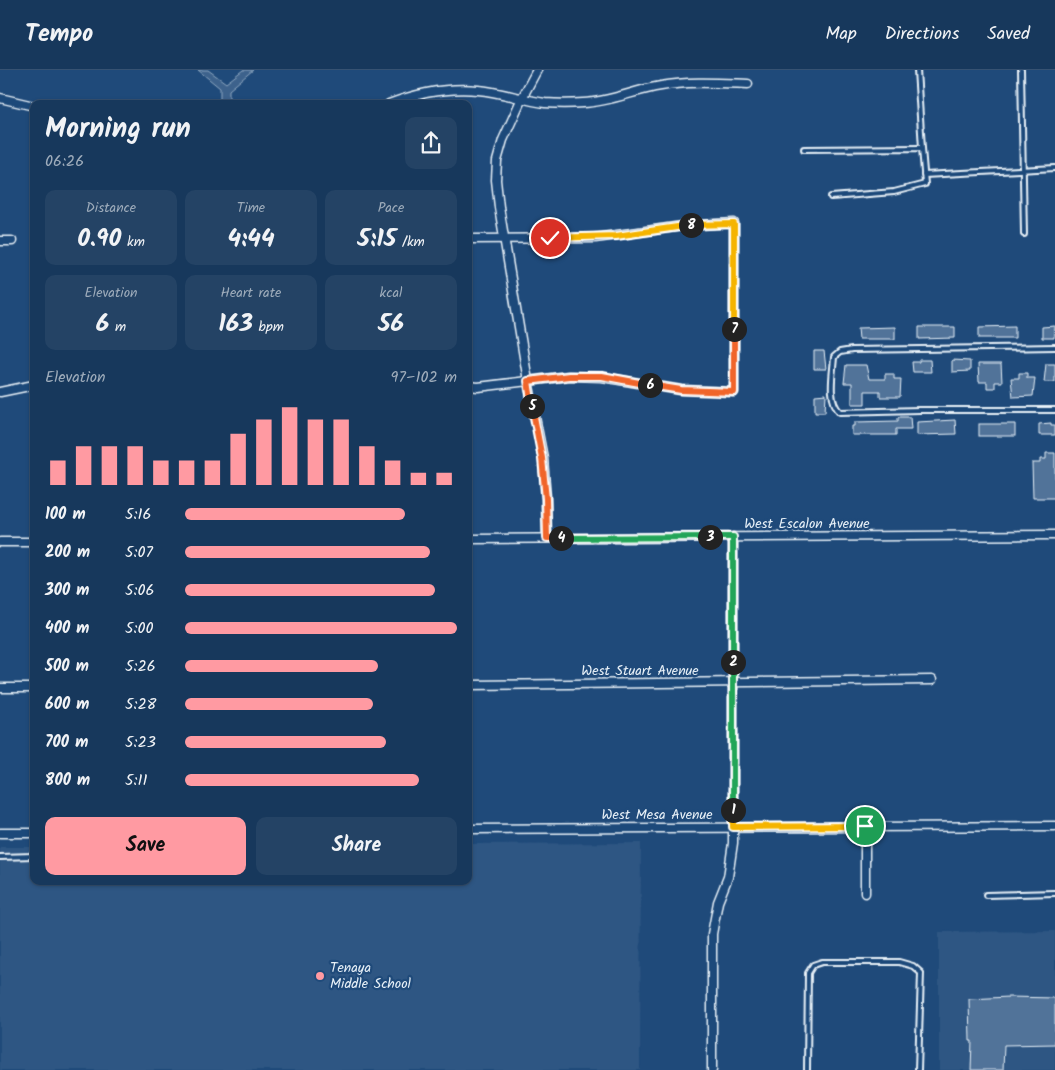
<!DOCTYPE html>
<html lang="en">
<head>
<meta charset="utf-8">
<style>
  body { margin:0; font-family:Kalam,sans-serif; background:#244365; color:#f1f3f6; height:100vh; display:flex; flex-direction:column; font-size:19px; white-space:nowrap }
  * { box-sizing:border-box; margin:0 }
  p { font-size:16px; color:#9eacbb }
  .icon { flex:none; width:28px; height:28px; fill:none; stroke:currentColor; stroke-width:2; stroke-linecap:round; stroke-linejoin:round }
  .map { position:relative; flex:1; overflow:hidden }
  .side { position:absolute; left:30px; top:30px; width:442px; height:785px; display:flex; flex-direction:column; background:#17385c; border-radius:10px; box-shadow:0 1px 4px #0004,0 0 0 1px #365272 }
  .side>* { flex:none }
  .pin { position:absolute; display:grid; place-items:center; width:42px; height:42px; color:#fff; margin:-21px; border:2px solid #fff; border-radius:50%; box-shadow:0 1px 5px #0007 }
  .km { position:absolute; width:25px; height:25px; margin:-12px; border-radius:50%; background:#222; color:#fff; font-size:14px; line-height:25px; text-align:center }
  .round { display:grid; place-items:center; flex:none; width:52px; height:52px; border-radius:10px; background:#244365 }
  .head { display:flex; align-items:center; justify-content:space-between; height:85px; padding:0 15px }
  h1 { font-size:28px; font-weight:700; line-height:38px }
  .metrics { display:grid; grid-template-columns:repeat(3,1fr); gap:8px; height:85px; padding:5px 15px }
  .metrics div { display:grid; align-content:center; border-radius:10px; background:#244365; text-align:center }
  .metrics b { font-size:25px; font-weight:700 }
  .metrics small { font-size:14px; font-weight:400 }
  .metrics p { font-size:14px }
  .chart { height:140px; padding:10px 15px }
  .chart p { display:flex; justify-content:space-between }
  .chart svg { width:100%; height:90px; margin-top:5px; stroke:#ff9aa2; stroke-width:6 }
  .button { display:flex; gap:10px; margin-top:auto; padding:10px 15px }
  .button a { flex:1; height:58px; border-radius:10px; background:#ff9aa2; color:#111; font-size:20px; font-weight:700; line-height:58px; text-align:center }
  .button a+a { background:#244365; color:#f1f3f6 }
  ul { padding:0 15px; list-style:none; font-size:16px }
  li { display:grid; grid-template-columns:80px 60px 1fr; align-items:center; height:38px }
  li i { height:12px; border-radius:6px; background:#ff9aa2 }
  header { display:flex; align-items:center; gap:30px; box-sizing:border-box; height:70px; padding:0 25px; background:#17385c; border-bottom:1px solid #365272 }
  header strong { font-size:24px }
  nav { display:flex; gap:28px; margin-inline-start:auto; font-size:18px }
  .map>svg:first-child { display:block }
  .built { fill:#2e5683 }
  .green { fill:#3c628c; stroke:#92aac2 }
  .building { fill:#517399; stroke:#e8f1f8 }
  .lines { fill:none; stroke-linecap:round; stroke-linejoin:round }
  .service-casing { stroke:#e8f1f8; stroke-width:8 }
  .minor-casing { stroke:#e8f1f8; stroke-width:11 }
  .service { stroke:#1f4a7a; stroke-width:4 }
  .minor { stroke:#1f4a7a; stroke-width:8 }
  .split-1-casing { stroke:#fff; stroke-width:10 }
  .split-2-casing { stroke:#fff; stroke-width:10 }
  .split-3-casing { stroke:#fff; stroke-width:10 }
  .split-4-casing { stroke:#fff; stroke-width:10 }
  .split-5-casing { stroke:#fff; stroke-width:10 }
  .split-6-casing { stroke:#fff; stroke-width:10 }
  .split-7-casing { stroke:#fff; stroke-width:10 }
  .split-8-casing { stroke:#fff; stroke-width:10 }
  .split-9-casing { stroke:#fff; stroke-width:10 }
  .split-1 { stroke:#f5b400; stroke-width:6 }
  .split-2 { stroke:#22a559; stroke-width:6 }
  .split-3 { stroke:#22a559; stroke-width:6 }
  .split-4 { stroke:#22a559; stroke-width:6 }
  .split-5 { stroke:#f0652b; stroke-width:6 }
  .split-6 { stroke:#f0652b; stroke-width:6 }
  .split-7 { stroke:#f0652b; stroke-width:6 }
  .split-8 { stroke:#f5b400; stroke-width:6 }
  .split-9 { stroke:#f5b400; stroke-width:6 }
  .poi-dot { fill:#ff9aa2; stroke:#1f4a7a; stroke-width:2 }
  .labels { text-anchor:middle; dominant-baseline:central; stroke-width:4.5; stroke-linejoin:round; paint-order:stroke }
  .street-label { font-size:14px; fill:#e8f1f8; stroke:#1f4a7a }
  .poi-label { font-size:14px; fill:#e8f1f8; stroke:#1f4a7a; text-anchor:start }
</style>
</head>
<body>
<header>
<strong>Tempo</strong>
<nav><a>Map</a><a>Directions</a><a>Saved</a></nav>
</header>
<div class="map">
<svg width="1055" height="1000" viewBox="0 0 1055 1000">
  <rect width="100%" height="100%" fill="#1f4a7a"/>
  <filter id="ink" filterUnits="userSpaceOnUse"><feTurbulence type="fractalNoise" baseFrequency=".02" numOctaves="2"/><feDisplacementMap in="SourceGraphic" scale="10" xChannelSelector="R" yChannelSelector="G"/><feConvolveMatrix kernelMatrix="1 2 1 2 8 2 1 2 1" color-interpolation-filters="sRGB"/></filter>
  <g filter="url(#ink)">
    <g class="built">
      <polygon points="641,773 640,1000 0,1000 0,777 34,777 34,811 469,811 469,774"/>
      <polygon points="1055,861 1055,1000 939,1000 939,862"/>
    </g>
    <polygon class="green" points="198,0 208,0 226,13 243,0 253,0 229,20 229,34 220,34 220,18"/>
    <g class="building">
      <polygon points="1015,256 1015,268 979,268 979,257"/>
      <polygon points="1055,256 1054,268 1042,268 1042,257"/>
      <polygon points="895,257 895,269 859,269 858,258"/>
      <polygon points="919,257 955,257 955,268 919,269"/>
      <polygon points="814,281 824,281 826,299 814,299"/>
      <polygon points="919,290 930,290 931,302 913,302 912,292 919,292"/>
      <polygon points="952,290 970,291 970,301 952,302"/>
      <polygon points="978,294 1001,294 1002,312 995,312 995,318 987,318 987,312 979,312"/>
      <polygon points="1046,294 1055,294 1055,312 1044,312"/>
      <polygon points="846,295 866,295 869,309 885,309 885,304 894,304 894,309 901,309 900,327 880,327 880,321 865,321 865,334 852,334 852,313 844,313"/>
      <polygon points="1019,303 1027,303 1027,308 1035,308 1033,326 1013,327 1011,308 1019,308"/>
      <polygon points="826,324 825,342 815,342 815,325"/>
      <polygon points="898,347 910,347 911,359 896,359 896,365 852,365 852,356 855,356 855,352 898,351"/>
      <polygon points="955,350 956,364 917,365 917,352"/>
      <polygon points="1051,353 1051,355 1055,355 1055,365 1039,365 1039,354"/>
      <rect x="979" y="354" width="36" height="12"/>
      <polygon points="1046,383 1055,383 1055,428 1033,428 1032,393 1040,393 1040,389 1046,389"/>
      <polygon points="1009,927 1055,928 1055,974 1004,975 1003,1000 971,1000 972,971 970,971 969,929"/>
    </g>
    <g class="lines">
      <defs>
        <g id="service">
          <polyline points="917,0 922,78"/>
          <polyline points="1021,0 1024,164"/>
          <polyline points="804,79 922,78 925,114 894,122 831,127"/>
          <polyline points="924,105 1055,98"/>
          <path d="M1055,277L852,280L840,282L834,287C833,304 827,330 840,342L919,340H1055"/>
          <polyline points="0,787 34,786"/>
          <polyline points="986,825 1055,823"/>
          <polyline points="807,1000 808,903 813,895 822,892 899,892 913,896 921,903 918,1000"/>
        </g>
        <g id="minor">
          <polyline points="537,0 522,28 503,70 497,91 496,110 499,137 528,311 543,388 546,429 547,468"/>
          <polyline points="0,28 34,36"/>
          <path d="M389,34C418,23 447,17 478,20C501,22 523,30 545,33C558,34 571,34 583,33C610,32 635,20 661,16C689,11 719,13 748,14"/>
          <polyline points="469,169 595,168 683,156 734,153 734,322 681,320 602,307 569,306 478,317 469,316"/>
          <polyline points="0,171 12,171"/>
          <polyline points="0,322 34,315"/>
          <polyline points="469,469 1055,465"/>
          <polyline points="0,472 34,472"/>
          <polyline points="469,615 932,610"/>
          <polyline points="0,618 34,618"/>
          <polyline points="865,756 865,823"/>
          <polyline points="469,759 1055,756"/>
          <polyline points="0,763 34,763"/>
          <polyline points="712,1000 712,864 718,832 728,807 733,773 733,467"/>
        </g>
      </defs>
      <use href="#service" class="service-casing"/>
      <use href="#minor" class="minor-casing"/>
      <use href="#service" class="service"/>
      <use href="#minor" class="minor"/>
    </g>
  </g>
  <g class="lines" filter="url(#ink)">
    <defs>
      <polyline id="split-1" points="733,740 733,757 865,756"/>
      <polyline id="split-2" points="733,592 733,740"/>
      <polyline id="split-3" points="710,467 733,467 733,592"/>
      <polyline id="split-4" points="561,468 710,467"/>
      <polyline id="split-5" points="532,336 542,388 546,429 547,468 561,468"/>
      <polyline id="split-6" points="532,336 528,311 569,306 602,306 650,315"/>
      <polyline id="split-7" points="650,315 681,320 734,322 734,259"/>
      <polyline id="split-8" points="691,155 734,154 734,259"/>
      <polyline id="split-9" points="550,168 616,166 691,155"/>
    </defs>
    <use href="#split-1" class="split-1-casing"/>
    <use href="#split-2" class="split-2-casing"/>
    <use href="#split-3" class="split-3-casing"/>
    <use href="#split-4" class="split-4-casing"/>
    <use href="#split-5" class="split-5-casing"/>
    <use href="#split-6" class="split-6-casing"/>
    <use href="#split-7" class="split-7-casing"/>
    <use href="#split-8" class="split-8-casing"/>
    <use href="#split-9" class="split-9-casing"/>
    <use href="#split-1" class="split-1"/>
    <use href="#split-2" class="split-2"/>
    <use href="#split-3" class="split-3"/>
    <use href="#split-4" class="split-4"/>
    <use href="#split-5" class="split-5"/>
    <use href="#split-6" class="split-6"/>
    <use href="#split-7" class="split-7"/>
    <use href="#split-8" class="split-8"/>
    <use href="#split-9" class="split-9"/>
  </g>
  <circle class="poi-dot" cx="320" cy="906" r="5"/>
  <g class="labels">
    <g class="street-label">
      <text x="807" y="454">West Escalon Avenue</text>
      <text x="640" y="601">West Stuart Avenue</text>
      <text x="657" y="745">West Mesa Avenue</text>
    </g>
    <g class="poi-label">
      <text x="330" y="898">Tenaya<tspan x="330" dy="16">Middle School</tspan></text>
    </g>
  </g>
</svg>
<div class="pin" style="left:865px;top:756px;background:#1e9e55"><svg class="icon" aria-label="arrive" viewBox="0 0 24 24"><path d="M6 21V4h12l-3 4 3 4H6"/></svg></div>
<div class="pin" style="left:550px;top:168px;background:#d93025"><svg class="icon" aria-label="check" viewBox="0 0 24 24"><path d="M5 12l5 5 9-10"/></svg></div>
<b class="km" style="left:733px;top:740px">1</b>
<b class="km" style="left:733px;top:592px">2</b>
<b class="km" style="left:710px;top:467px">3</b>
<b class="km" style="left:561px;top:468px">4</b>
<b class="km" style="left:532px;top:336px">5</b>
<b class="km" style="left:650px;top:315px">6</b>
<b class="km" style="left:734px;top:259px">7</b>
<b class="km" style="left:691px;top:155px">8</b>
<section class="side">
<div class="head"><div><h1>Morning run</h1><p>06:26</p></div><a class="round"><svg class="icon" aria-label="share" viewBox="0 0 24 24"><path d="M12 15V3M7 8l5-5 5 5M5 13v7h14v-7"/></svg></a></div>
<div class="metrics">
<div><p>Distance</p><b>0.90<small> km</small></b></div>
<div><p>Time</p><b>4:44</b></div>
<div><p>Pace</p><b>5:15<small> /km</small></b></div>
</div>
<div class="metrics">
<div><p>Elevation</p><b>6<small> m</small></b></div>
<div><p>Heart rate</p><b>163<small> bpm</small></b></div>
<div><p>kcal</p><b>56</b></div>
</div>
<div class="chart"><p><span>Elevation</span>97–102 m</p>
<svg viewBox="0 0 160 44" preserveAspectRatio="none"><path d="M5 44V32M15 44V25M25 44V25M35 44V25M45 44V32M55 44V32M65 44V32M75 44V19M85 44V12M95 44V6M105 44V12M115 44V12M125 44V25M135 44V32M145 44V38M155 44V38"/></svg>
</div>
<ul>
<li><b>100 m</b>5:16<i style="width:81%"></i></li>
<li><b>200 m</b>5:07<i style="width:90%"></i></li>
<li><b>300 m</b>5:06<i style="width:92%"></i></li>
<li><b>400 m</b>5:00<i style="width:100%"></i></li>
<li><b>500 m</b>5:26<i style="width:71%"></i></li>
<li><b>600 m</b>5:28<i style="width:69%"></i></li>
<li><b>700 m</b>5:23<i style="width:74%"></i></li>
<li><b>800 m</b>5:11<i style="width:86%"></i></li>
</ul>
<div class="button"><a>Save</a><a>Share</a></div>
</section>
</div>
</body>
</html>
